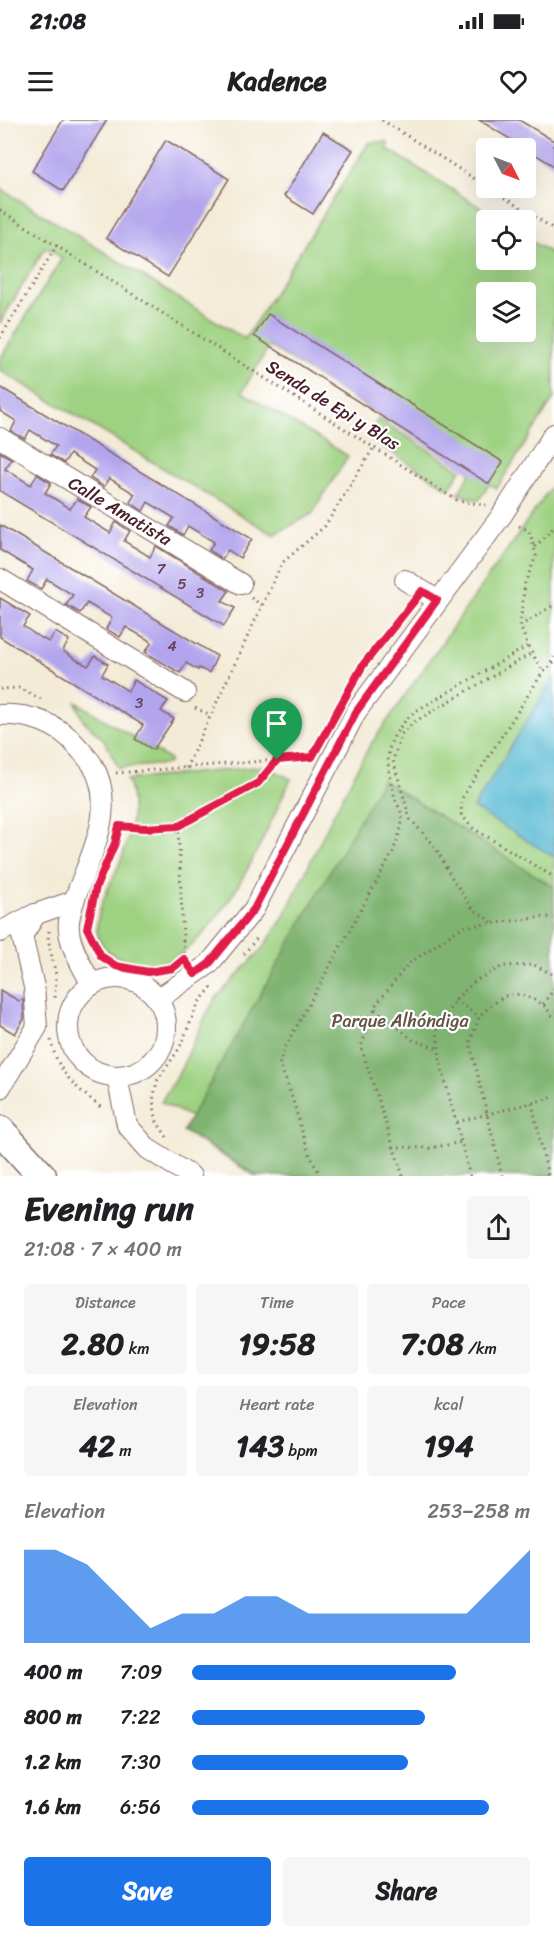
<!DOCTYPE html>
<html lang="en">
<head>
<meta charset="utf-8">
<style>
  body { margin:0; font-family:Sriracha,sans-serif; background:#f6f6f6; color:#202124; height:100vh; display:flex; flex-direction:column; font-size:22px; white-space:nowrap }
  * { box-sizing:border-box; margin:0 }
  p { font-size:20px; color:#757577 }
  .icon { flex:none; width:33px; height:33px; fill:none; stroke:currentColor; stroke-width:2; stroke-linecap:round; stroke-linejoin:round }
  .map { position:relative; height:1056px; overflow:hidden }
  .sheet { display:flex; flex-direction:column; background:#fff; flex:1 }
  .sheet>* { flex:none }
  .needle { width:39px; rotate:132deg }
  .controls { position:absolute; left:476px; top:18px; display:grid; gap:12px }
  .controls a { display:grid; place-items:center; width:60px; height:60px; border-radius:6px; background:#fff; box-shadow:0 6px 24px #0002; font-size:30px }
  .pin { position:absolute; display:grid; place-items:center; width:51px; height:51px; color:#fff; margin:-62px -26px; border-radius:50% 50% 50% 0; rotate:-45deg; box-shadow:0 0 6px #0007 }
  .pin .icon { rotate:45deg }
  .round { display:grid; place-items:center; flex:none; width:63px; height:63px; border-radius:6px; background:#f6f6f6 }
  .head { display:flex; align-items:center; justify-content:space-between; height:102px; padding:0 24px }
  h1 { font-size:33px; font-weight:700; line-height:45px }
  .stats { display:grid; grid-template-columns:repeat(3,1fr); gap:9px; height:102px; padding:6px 24px }
  .stats div { display:grid; align-content:center; border-radius:6px; background:#f6f6f6; text-align:center }
  .stats b { font-size:30px; font-weight:700 }
  .stats small { font-size:16px; font-weight:400 }
  .stats p { font-size:16px }
  .chart { height:168px; padding:12px 24px }
  .chart p { display:flex; justify-content:space-between }
  .chart svg { width:100%; height:108px; margin-top:6px; fill:#1a73e8; opacity:.7 }
  .action { display:flex; gap:12px; margin-top:auto; padding:12px 24px }
  .action a { flex:1; height:69px; border-radius:6px; background:#1a73e8; color:#fff; font-size:24px; font-weight:700; line-height:69px; text-align:center }
  .action a+a { background:#f6f6f6; color:#202124 }
  ul { padding:0 24px; list-style:none; font-size:20px }
  li { display:grid; grid-template-columns:96px 72px 1fr; align-items:center; height:45px }
  li i { height:15px; border-radius:8px; background:#1a73e8 }
  .status { display:flex; justify-content:space-between; align-items:center; height:42px; padding:0 30px; background:#fff; direction:ltr }
  .status svg { height:16px; fill:currentColor }
  header { display:flex; justify-content:space-between; align-items:center; height:78px; padding:0 24px; background:#fff; font-size:27px; font-weight:700 }
  .map>svg:first-child { display:block }
  .green { fill:#9ed181; stroke:#747856; stroke-width:1.5; fill-rule:evenodd }
  .forest { fill:#7eb36f; stroke:#64694d; stroke-width:1.5 }
  .water { fill:#53b8d2; stroke:#4e6c7e; stroke-width:1.5 }
  .building { fill:#b2a5ed }
  .lines { fill:none; stroke-linecap:round; stroke-linejoin:round }
  .minor-casing { stroke:#856667; stroke-width:22 }
  .highway-casing { stroke:#856667; stroke-width:31 }
  .path { stroke:#856667; stroke-width:3; stroke-dasharray:1.5 4.5; stroke-linecap:butt }
  .minor { stroke:#fff; stroke-width:20 }
  .highway { stroke:#fff; stroke-width:28 }
  .route-casing { stroke:#fff; stroke-width:12 }
  .route { stroke:#e11d48; stroke-width:8 }
  .labels { text-anchor:middle; dominant-baseline:central; stroke-width:4.5; stroke-linejoin:round; paint-order:stroke }
  .number-label { font-size:15px; fill:#64405c }
  .street-label { font-size:18px; fill:#4a1f2b; stroke:#fff }
  .park-label { font-size:18px; fill:#635445; stroke:#fff }
</style>
</head>
<body>
<div class="status"><b>21:08</b><svg viewBox="0 0 49 12"><path d="M0 12V9h3v3zM5 12V6h3v6zM10 12V3h3v9zM15 12V0h3v12zM26 1h20v11H26zM47 4h2v5h-2z"/></svg></div>
<header><svg class="icon" aria-label="menu" viewBox="0 0 24 24"><path d="M4 6h16M4 12h16M4 18h16"/></svg>Kadence<svg class="icon" aria-label="heart" viewBox="0 0 24 24"><path d="M12 20l-8-8c-3-5 5-10 8-4 3-6 11-1 8 4z"/></svg></header>
<div class="map">
<svg width="554" height="1056" viewBox="0 0 554 1056">
  <rect width="100%" height="100%" fill="#fff"/>
  <filter id="ink" filterUnits="userSpaceOnUse"><feTurbulence type="fractalNoise" baseFrequency=".0167" numOctaves="2"/><feDisplacementMap in="SourceGraphic" scale="12" xChannelSelector="R" yChannelSelector="G"/><feConvolveMatrix kernelMatrix="1 2 1 2 8 2 1 2 1" color-interpolation-filters="sRGB"/></filter>
  <filter id="wash" filterUnits="userSpaceOnUse"><feTurbulence type="fractalNoise" baseFrequency=".008" numOctaves="4" result="noise"/><feDisplacementMap in="SourceGraphic" scale="24" xChannelSelector="R" yChannelSelector="G"/><feGaussianBlur stdDeviation="1.35" result="paint"/><feColorMatrix in="noise" values="0 0 0 0 0 0 0 0 0 0 0 0 0 0 0 0 0 1.4 0 .05"/><feComposite in="paint" operator="in"/></filter>
  <g filter="url(#wash)">
    <rect width="100%" height="100%" fill="#f3ebd6"/>
    <g class="green">
      <path d="M369,22H388V29L500,100H486V140H525V117L554,135V278L497,368L489,364L479,380L458,374L471,352L269,226L242,272L348,336L312,394L274,415L0,250V239L62,138L45,127L0,203V68L245,219ZM486,172H525V212H486Z"/>
      <polygon points="378,299 461,350 449,369 367,317"/>
      <polygon points="554,363 554,1056 255,1056 183,1011 191,997 161,982 180,951 207,893 216,878 263,828 282,800 337,687 369,627"/>
      <polygon points="76,582 170,640 168,644 119,648 104,620 83,600"/>
      <path d="M265,646L291,659C262,719 238,784 187,829C170,844 154,847 132,842C70,828 106,777 121,740C130,715 138,685 127,660Z"/>
    </g>
    <polygon class="forest" points="382,660 554,767 554,1056 258,1056 183,1011"/>
    <polygon class="water" points="554,557 554,737 473,688"/>
    <g id="blocks">
      <g class="building">
        <polygon points="63,0 107,0 63,71 32,51"/>
        <polygon points="479,0 519,0 554,21 554,46"/>
        <polygon points="323,12 353,30 313,94 284,76"/>
        <polygon points="166,20 229,59 168,157 106,118"/>
        <polygon points="268,194 503,342 489,364 254,216"/>
        <polygon points="0,267 252,419 240,438 228,430 222,439 209,430 214,422 188,406 183,415 169,406 174,398 148,382 143,391 130,382 135,374 109,358 104,367 90,358 95,350 70,334 64,343 50,335 56,326 30,310 25,319 11,311 16,301 0,291"/>
        <polygon points="0,332 12,339 5,349 31,365 37,354 51,363 45,373 58,381 70,389 77,379 91,387 84,397 110,413 116,402 130,411 124,421 150,437 156,426 229,471 222,481 235,488 224,506 0,371"/>
        <polygon points="0,405 217,536 209,553 199,548 198,550 186,543 180,553 145,532 152,522 126,507 120,517 106,509 112,498 87,483 80,493 66,485 73,475 47,459 41,469 27,461 33,450 0,430"/>
        <polygon points="0,478 30,496 23,506 36,515 49,522 55,512 69,520 63,531 75,539 88,546 95,536 108,544 102,555 128,571 134,560 168,581 161,591 174,599 153,630 135,619 143,605 0,517"/>
        <polygon points="0,870 19,881 23,880 24,899 15,914 0,905"/>
      </g>
    </g>
  </g>
  <g filter="url(#ink)">
    <use href="#blocks" fill-opacity="0" stroke="#856667" stroke-width="1.5"/>
    <g class="lines">
      <defs>
        <g id="minor">
          <polyline points="0,318 241,464"/>
          <polyline points="0,459 185,572"/>
          <polyline points="405,460 437,480"/>
          <path d="M0,595C28,593 59,604 77,626C82,632 88,638 92,644C117,686 93,730 78,770C74,781 67,798 69,810C70,827 84,850 92,865"/>
          <polyline points="0,812 35,794"/>
          <circle cx="117" cy="907" r="49"/>
          <polyline points="158,879 209,844 254,789 356,592 502,395 554,314"/>
          <polyline points="117,957 127,1005 148,1029 191,1056"/>
          <polyline points="0,968 37,907 34,867 22,816 36,794 74,781"/>
        </g>
        <polyline id="highway" points="0,1010 42,1056"/>
      </defs>
      <use href="#minor" class="minor-casing"/>
      <use href="#highway" class="highway-casing"/>
      <g class="path">
        <polyline points="382,0 486,66"/>
        <polyline points="489,68 554,109"/>
        <polyline points="0,90 458,381 486,385"/>
        <polyline points="0,218 57,125"/>
        <polyline points="519,406 528,410 531,416 536,436 525,463 520,506 528,526 543,552"/>
        <polyline points="535,427 554,407"/>
        <polyline points="251,478 262,485"/>
        <polyline points="520,506 554,485"/>
        <polyline points="551,543 554,537"/>
        <polyline points="554,543 543,552 462,678 461,694 471,707 554,757"/>
        <polyline points="356,557 363,545 391,510"/>
        <polyline points="0,569 19,568 41,579"/>
        <polyline points="195,588 211,595"/>
        <polyline points="186,648 282,443 325,406 374,327"/>
        <polyline points="116,653 312,637"/>
        <polyline points="119,706 144,708 178,706 258,663 277,640"/>
        <polyline points="178,706 184,839"/>
        <polyline points="492,802 473,789 453,760 434,725 410,699 393,640 402,613 414,602 532,533"/>
        <polyline points="49,811 48,819 56,855 55,879"/>
        <path d="M91,817C94,822 97,829 100,834C115,853 147,852 168,849"/>
        <polyline points="244,834 257,818"/>
        <polyline points="455,880 479,897"/>
        <polyline points="543,884 554,869"/>
        <polyline points="375,889 413,920 439,929"/>
        <path d="M51,920C57,954 78,969 103,989"/>
        <polyline points="532,983 548,1056"/>
        <polyline points="457,1002 554,977"/>
        <polyline points="167,1017 157,1002 153,981 157,961 179,929 199,882 212,867"/>
        <polyline points="393,1027 431,1028 462,1022"/>
        <path d="M321,1056C299,1021 298,981 279,945L285,927L393,732C396,722 403,707 402,696C401,690 397,684 395,678C385,639 382,622 414,592L528,526"/>
        <polyline points="403,1056 361,927 376,885 408,844 462,807 544,797 554,798"/>
        <polyline points="470,1056 440,941 437,910 455,880 475,861 503,846 534,845 554,855"/>
        <polyline points="502,1056 470,923 479,897 490,886 504,876 521,874 543,884 554,898"/>
      </g>
      <use href="#minor" class="minor"/>
      <use href="#highway" class="highway"/>
    </g>
  </g>
  <g class="lines" filter="url(#ink)">
    <defs>
      <polygon id="route" points="422,471 437,480 356,592 254,789 209,844 195,854 184,839 173,848 148,852 116,846 101,836 87,808 96,767 115,723 119,706 144,708 178,706 258,663 277,640 312,637 363,545"/>
    </defs>
    <use href="#route" class="route-casing"/>
    <use href="#route" class="route"/>
  </g>
  <g class="labels">
    <g class="number-label">
      <text x="161" y="449">7</text>
      <text x="182" y="464">5</text>
      <text x="200" y="473">3</text>
      <text x="172" y="526">4</text>
      <text x="139" y="583">3</text>
    </g>
    <g class="street-label">
      <text transform="translate(333 285) rotate(32)">Senda de Epi y Blas</text>
      <text transform="translate(120 391) rotate(31)">Calle Amatista</text>
    </g>
    <g class="park-label">
      <text x="400" y="901">Parque Alhóndiga</text>
    </g>
  </g>
</svg>
<div class="controls">
<a><svg class="needle" viewBox="-14 -14 28 28"><path d="M0-13l5 13h-10z" fill="#e53935"/><path d="M0 13l5-13h-10z" fill="#757577"/></svg></a>
<a><svg class="icon" aria-label="locate" viewBox="0 0 24 24"><circle cx="12" cy="12" r="6"/><path d="M12 2v4M12 18v4M2 12h4M18 12h4"/></svg></a>
<a><svg class="icon" aria-label="layers" viewBox="0 0 24 24"><path d="M12 4l9 5-9 5-9-5zM3 14l9 5 9-5"/></svg></a>
</div>
<div class="pin" style="left:277px;top:640px;background:#1e9e55"><svg class="icon" aria-label="arrive" viewBox="0 0 24 24"><path d="M6 21V4h12l-3 4 3 4H6"/></svg></div>
</div>
<section class="sheet">
<div class="head"><div><h1>Evening run</h1><p>21:08 · 7 × 400 m</p></div><a class="round"><svg class="icon" aria-label="share" viewBox="0 0 24 24"><path d="M12 15V3M7 8l5-5 5 5M5 13v7h14v-7"/></svg></a></div>
<div class="stats">
<div><p>Distance</p><b>2.80<small> km</small></b></div>
<div><p>Time</p><b>19:58</b></div>
<div><p>Pace</p><b>7:08<small> /km</small></b></div>
</div>
<div class="stats">
<div><p>Elevation</p><b>42<small> m</small></b></div>
<div><p>Heart rate</p><b>143<small> bpm</small></b></div>
<div><p>kcal</p><b>194</b></div>
</div>
<div class="chart"><p><span>Elevation</span>253–258 m</p>
<svg viewBox="0 0 160 44" preserveAspectRatio="none"><path d="M0 44V6L10 6L20 12L30 25L40 38L50 32L60 32L70 25L80 25L90 32L100 32L110 32L120 32L130 32L140 32L150 19L160 6V44z"/></svg>
</div>
<ul>
<li><b>400 m</b>7:09<i style="width:78%"></i></li>
<li><b>800 m</b>7:22<i style="width:69%"></i></li>
<li><b>1.2 km</b>7:30<i style="width:64%"></i></li>
<li><b>1.6 km</b>6:56<i style="width:88%"></i></li>
</ul>
<div class="action"><a>Save</a><a>Share</a></div>
</section>
</body>
</html>
